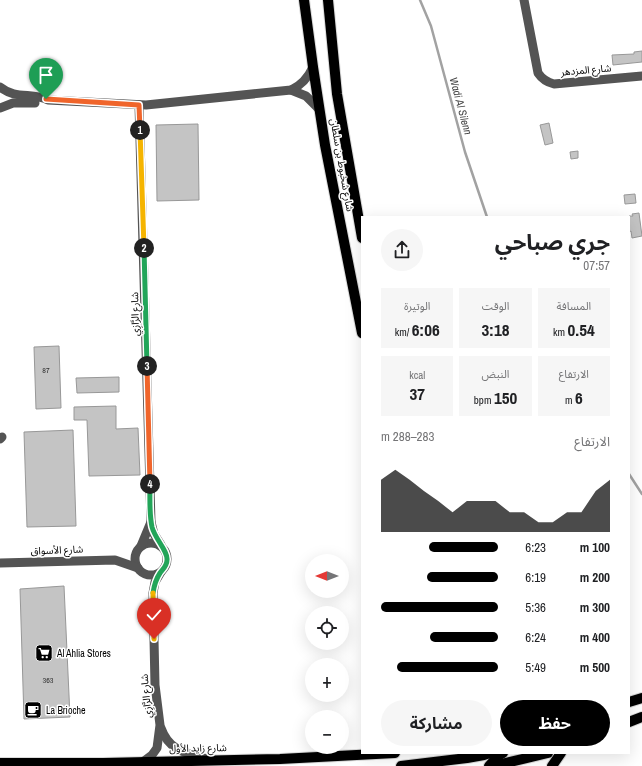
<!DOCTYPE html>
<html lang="ar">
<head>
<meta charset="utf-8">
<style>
  body { margin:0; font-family:"Archivo Narrow","Noto Sans Arabic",sans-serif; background:#f6f6f6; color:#202124; direction:rtl; height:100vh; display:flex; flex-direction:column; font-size:15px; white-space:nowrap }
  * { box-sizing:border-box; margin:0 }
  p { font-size:13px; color:#757577 }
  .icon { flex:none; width:22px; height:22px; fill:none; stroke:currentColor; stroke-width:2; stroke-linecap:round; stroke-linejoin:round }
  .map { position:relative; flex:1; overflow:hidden; direction:ltr }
  .side { position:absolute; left:361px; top:216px; width:269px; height:538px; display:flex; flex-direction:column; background:#fff; border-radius:0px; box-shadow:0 4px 16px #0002; direction:rtl }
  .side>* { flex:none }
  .needle { width:26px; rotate:270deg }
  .buttons { position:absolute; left:305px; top:554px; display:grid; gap:8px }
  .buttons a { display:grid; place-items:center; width:44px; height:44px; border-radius:50%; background:#fff; box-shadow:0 4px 16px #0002; font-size:20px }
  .pin { position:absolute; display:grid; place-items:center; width:34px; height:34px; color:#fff; margin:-41px -17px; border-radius:50% 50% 50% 0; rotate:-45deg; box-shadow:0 0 4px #0007 }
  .pin .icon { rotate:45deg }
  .km { position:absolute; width:20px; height:20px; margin:-10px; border-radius:50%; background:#222; color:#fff; font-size:11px; line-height:20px; text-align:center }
  .round { display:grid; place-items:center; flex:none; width:42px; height:42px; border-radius:21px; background:#f6f6f6 }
  .headline { display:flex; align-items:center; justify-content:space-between; height:68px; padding:0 20px }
  h1 { font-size:22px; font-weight:700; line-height:30px }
  .figures { display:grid; grid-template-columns:repeat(3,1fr); gap:6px; height:68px; padding:4px 20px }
  .figures div { display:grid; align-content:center; border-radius:0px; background:#f6f6f6; text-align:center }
  .figures b { font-size:17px; font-weight:700 }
  .figures small { font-size:11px; font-weight:400 }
  .figures p { font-size:11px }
  .chart { height:112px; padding:8px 20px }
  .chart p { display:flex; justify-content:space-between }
  .chart svg { width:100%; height:72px; margin-top:4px; fill:#000; opacity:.7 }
  .cta { display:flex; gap:8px; margin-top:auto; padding:8px 20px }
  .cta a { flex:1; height:46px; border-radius:24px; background:#000; color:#fff; font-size:16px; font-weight:700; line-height:46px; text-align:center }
  .cta a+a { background:#f6f6f6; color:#202124 }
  ul { padding:0 20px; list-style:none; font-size:13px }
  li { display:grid; grid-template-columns:64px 48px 1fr; align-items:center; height:30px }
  li i { height:10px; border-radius:5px; background:#000 }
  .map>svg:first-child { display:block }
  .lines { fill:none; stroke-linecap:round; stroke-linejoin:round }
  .stream { stroke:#a2a2a2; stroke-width:2.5 }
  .building { fill:#c4c4c4; stroke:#989898 }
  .major-casing { stroke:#dbdbdb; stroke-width:12 }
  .minor { stroke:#545454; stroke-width:9 }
  .major { stroke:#000; stroke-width:10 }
  .split-1-casing { stroke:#fff; stroke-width:8 }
  .split-2-casing { stroke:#fff; stroke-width:8 }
  .split-3-casing { stroke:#fff; stroke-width:8 }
  .split-4-casing { stroke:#fff; stroke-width:8 }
  .split-5-casing { stroke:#fff; stroke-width:8 }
  .split-6-casing { stroke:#fff; stroke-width:8 }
  .split-1 { stroke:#f0652b; stroke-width:5 }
  .split-2 { stroke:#f5b400; stroke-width:5 }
  .split-3 { stroke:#22a559; stroke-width:5 }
  .split-4 { stroke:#f0652b; stroke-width:5 }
  .split-5 { stroke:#22a559; stroke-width:5 }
  .split-6 { stroke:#f5b400; stroke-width:5 }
  .labels { text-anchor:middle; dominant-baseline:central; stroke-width:3; stroke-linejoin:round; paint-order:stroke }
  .number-label { font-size:8px; fill:#313131 }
  .street-label { font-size:10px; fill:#000; stroke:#fff }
  .poi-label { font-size:10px; fill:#000; stroke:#fff; text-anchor:start }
  .water-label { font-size:11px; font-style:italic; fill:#434343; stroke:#fff }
</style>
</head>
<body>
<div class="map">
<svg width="642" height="766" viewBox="0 0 642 766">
  <rect width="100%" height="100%" fill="#fff"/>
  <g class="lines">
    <g class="stream">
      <polyline points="420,0 431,26 465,152 487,217"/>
      <polyline points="629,474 642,494"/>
    </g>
  </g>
  <g class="building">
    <polygon points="642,51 642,62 613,65 612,55 634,54 634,52"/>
    <polygon points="549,123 553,143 545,145 540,125"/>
    <polygon points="198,124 199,200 157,201 156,125"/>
    <polygon points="578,151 578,158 571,159 570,152"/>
    <polygon points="635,194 636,203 625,204 624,195"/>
    <polygon points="639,213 642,236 632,238 631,231 629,232 629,216 633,216 632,214"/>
    <polygon points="59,346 61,408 36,409 34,347"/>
    <polygon points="119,377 119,392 77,393 76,378"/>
    <polygon points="116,406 116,429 138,428 140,475 89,476 87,420 74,420 74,407"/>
    <polygon points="73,430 76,526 27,527 24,432"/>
    <polygon points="64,586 70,717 24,719 20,589"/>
  </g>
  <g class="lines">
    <defs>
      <g id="major">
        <polyline points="304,0 313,67 325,145 362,333"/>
        <polyline points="328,0 337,94 362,238"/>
        <polyline points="629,702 642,698"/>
        <polyline points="629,722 642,717"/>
        <polyline points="0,763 103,763 280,759 395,753"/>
        <polyline points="401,766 467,758 484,755 490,753"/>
        <polyline points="489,766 498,756 503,753"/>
        <polyline points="493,766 548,753"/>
        <polyline points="552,766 561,753"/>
      </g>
    </defs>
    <use href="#major" class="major-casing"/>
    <g class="minor">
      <path d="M524,0L538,73C542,79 546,82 554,84L642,76"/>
      <path d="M0,87C16,100 32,92 48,100L146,105L291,90C302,85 308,78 313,67"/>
      <polyline points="291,90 306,96 319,109"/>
      <polyline points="139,105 151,522 154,534 161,545"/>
      <polyline points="0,108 13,103 35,103"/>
      <polyline points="0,439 2,437"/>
      <circle cx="151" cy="559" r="16"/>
      <polyline points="141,546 151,522"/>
      <polyline points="0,563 115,560 138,568"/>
      <path d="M161,728C169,751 186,753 207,759"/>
      <polyline points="144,761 152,755 157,748 160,725 155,685 153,593 155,582 161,572"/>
    </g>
    <use href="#major" class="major"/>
  </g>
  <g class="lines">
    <defs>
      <polyline id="split-1" points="46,99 139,105 140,130"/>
      <polyline id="split-2" points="140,130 144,248"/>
      <polyline id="split-3" points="144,248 147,366"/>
      <polyline id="split-4" points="147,366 150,484"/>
      <path id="split-5" d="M150,484C150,497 149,513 152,527C155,539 168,551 167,560C167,566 163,569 160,573C156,579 154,586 153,593"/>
      <polyline id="split-6" points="153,593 154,639"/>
    </defs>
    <use href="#split-1" class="split-1-casing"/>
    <use href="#split-2" class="split-2-casing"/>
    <use href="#split-3" class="split-3-casing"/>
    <use href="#split-4" class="split-4-casing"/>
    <use href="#split-5" class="split-5-casing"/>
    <use href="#split-6" class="split-6-casing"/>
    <use href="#split-1" class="split-1"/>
    <use href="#split-2" class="split-2"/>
    <use href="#split-3" class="split-3"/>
    <use href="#split-4" class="split-4"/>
    <use href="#split-5" class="split-5"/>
    <use href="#split-6" class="split-6"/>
  </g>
  <defs>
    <symbol id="supermarket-square" viewBox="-11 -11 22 22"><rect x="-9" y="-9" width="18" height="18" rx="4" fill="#000" stroke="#fff"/><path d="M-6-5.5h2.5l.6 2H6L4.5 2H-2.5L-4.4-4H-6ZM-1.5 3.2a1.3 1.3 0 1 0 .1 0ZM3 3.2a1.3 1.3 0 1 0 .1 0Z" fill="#fff"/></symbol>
    <symbol id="cafe-square" viewBox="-11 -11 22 22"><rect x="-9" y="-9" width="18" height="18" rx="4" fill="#000" stroke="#fff"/><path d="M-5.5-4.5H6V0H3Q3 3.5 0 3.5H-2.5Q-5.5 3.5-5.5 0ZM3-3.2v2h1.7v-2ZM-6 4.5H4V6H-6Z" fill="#fff"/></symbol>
  </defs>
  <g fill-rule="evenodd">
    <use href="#supermarket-square" x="34" y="643" width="20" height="20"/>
    <use href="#cafe-square" x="23" y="700" width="20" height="20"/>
  </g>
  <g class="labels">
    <g class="number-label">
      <text x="46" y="370">87</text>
      <text x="48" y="680">363</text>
    </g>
    <g class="street-label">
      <text transform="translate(586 70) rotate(-5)">شارع المزدهر</text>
      <text transform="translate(342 165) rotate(80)">شارع شخبوط بن سلطان</text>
      <text transform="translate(135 314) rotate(-91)">شارع الرَّازِي</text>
      <text transform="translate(57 550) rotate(-2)">شارع الأسواق</text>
      <text transform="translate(146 696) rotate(-95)">شارع الرَّازِي</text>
      <text transform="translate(198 748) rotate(-1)">شارع زايد الأول</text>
    </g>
    <g class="poi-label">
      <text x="57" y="653">Al Ahlia Stores</text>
      <text x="46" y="710">La Brioche</text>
    </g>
    <g class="water-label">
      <text transform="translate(461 106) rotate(75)">Wadi Al Silenn</text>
    </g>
  </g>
</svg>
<div class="buttons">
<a><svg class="needle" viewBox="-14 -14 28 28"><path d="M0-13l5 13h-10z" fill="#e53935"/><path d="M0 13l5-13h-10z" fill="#757577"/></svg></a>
<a><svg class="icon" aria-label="locate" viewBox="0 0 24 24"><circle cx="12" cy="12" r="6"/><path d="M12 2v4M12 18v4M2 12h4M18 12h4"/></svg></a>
<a>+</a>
<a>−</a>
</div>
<div class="pin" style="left:46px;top:99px;background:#1e9e55"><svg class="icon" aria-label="arrive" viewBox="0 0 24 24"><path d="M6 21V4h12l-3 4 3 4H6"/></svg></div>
<div class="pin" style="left:154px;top:639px;background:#d93025"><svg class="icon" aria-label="check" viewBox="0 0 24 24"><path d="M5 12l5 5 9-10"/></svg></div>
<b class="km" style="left:140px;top:130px">1</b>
<b class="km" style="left:144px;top:248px">2</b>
<b class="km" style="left:147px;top:366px">3</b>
<b class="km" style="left:150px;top:484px">4</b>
<section class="side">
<div class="headline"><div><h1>جري صباحي</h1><p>07:57</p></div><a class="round"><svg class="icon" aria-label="share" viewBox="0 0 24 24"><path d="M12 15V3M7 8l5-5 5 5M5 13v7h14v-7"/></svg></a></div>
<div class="figures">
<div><p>المسافة</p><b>0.54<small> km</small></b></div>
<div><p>الوقت</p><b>3:18</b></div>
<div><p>الوتيرة</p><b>6:06<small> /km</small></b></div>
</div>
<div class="figures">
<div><p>الارتفاع</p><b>6<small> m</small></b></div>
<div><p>النبض</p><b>150<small> bpm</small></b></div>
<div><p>kcal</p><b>37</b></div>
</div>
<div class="chart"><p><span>الارتفاع</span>283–288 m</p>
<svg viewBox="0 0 160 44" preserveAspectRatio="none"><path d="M0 44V12L10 6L20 12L30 19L40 25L50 32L60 25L70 25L80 25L90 32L100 32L110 38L120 38L130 32L140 32L150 19L160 12V44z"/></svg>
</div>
<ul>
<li><b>100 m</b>6:23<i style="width:59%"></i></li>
<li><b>200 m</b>6:19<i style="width:61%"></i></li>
<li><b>300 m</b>5:36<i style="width:100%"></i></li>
<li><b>400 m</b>6:24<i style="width:58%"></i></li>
<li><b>500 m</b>5:49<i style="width:86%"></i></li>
</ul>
<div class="cta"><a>حفظ</a><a>مشاركة</a></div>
</section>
</div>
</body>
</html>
